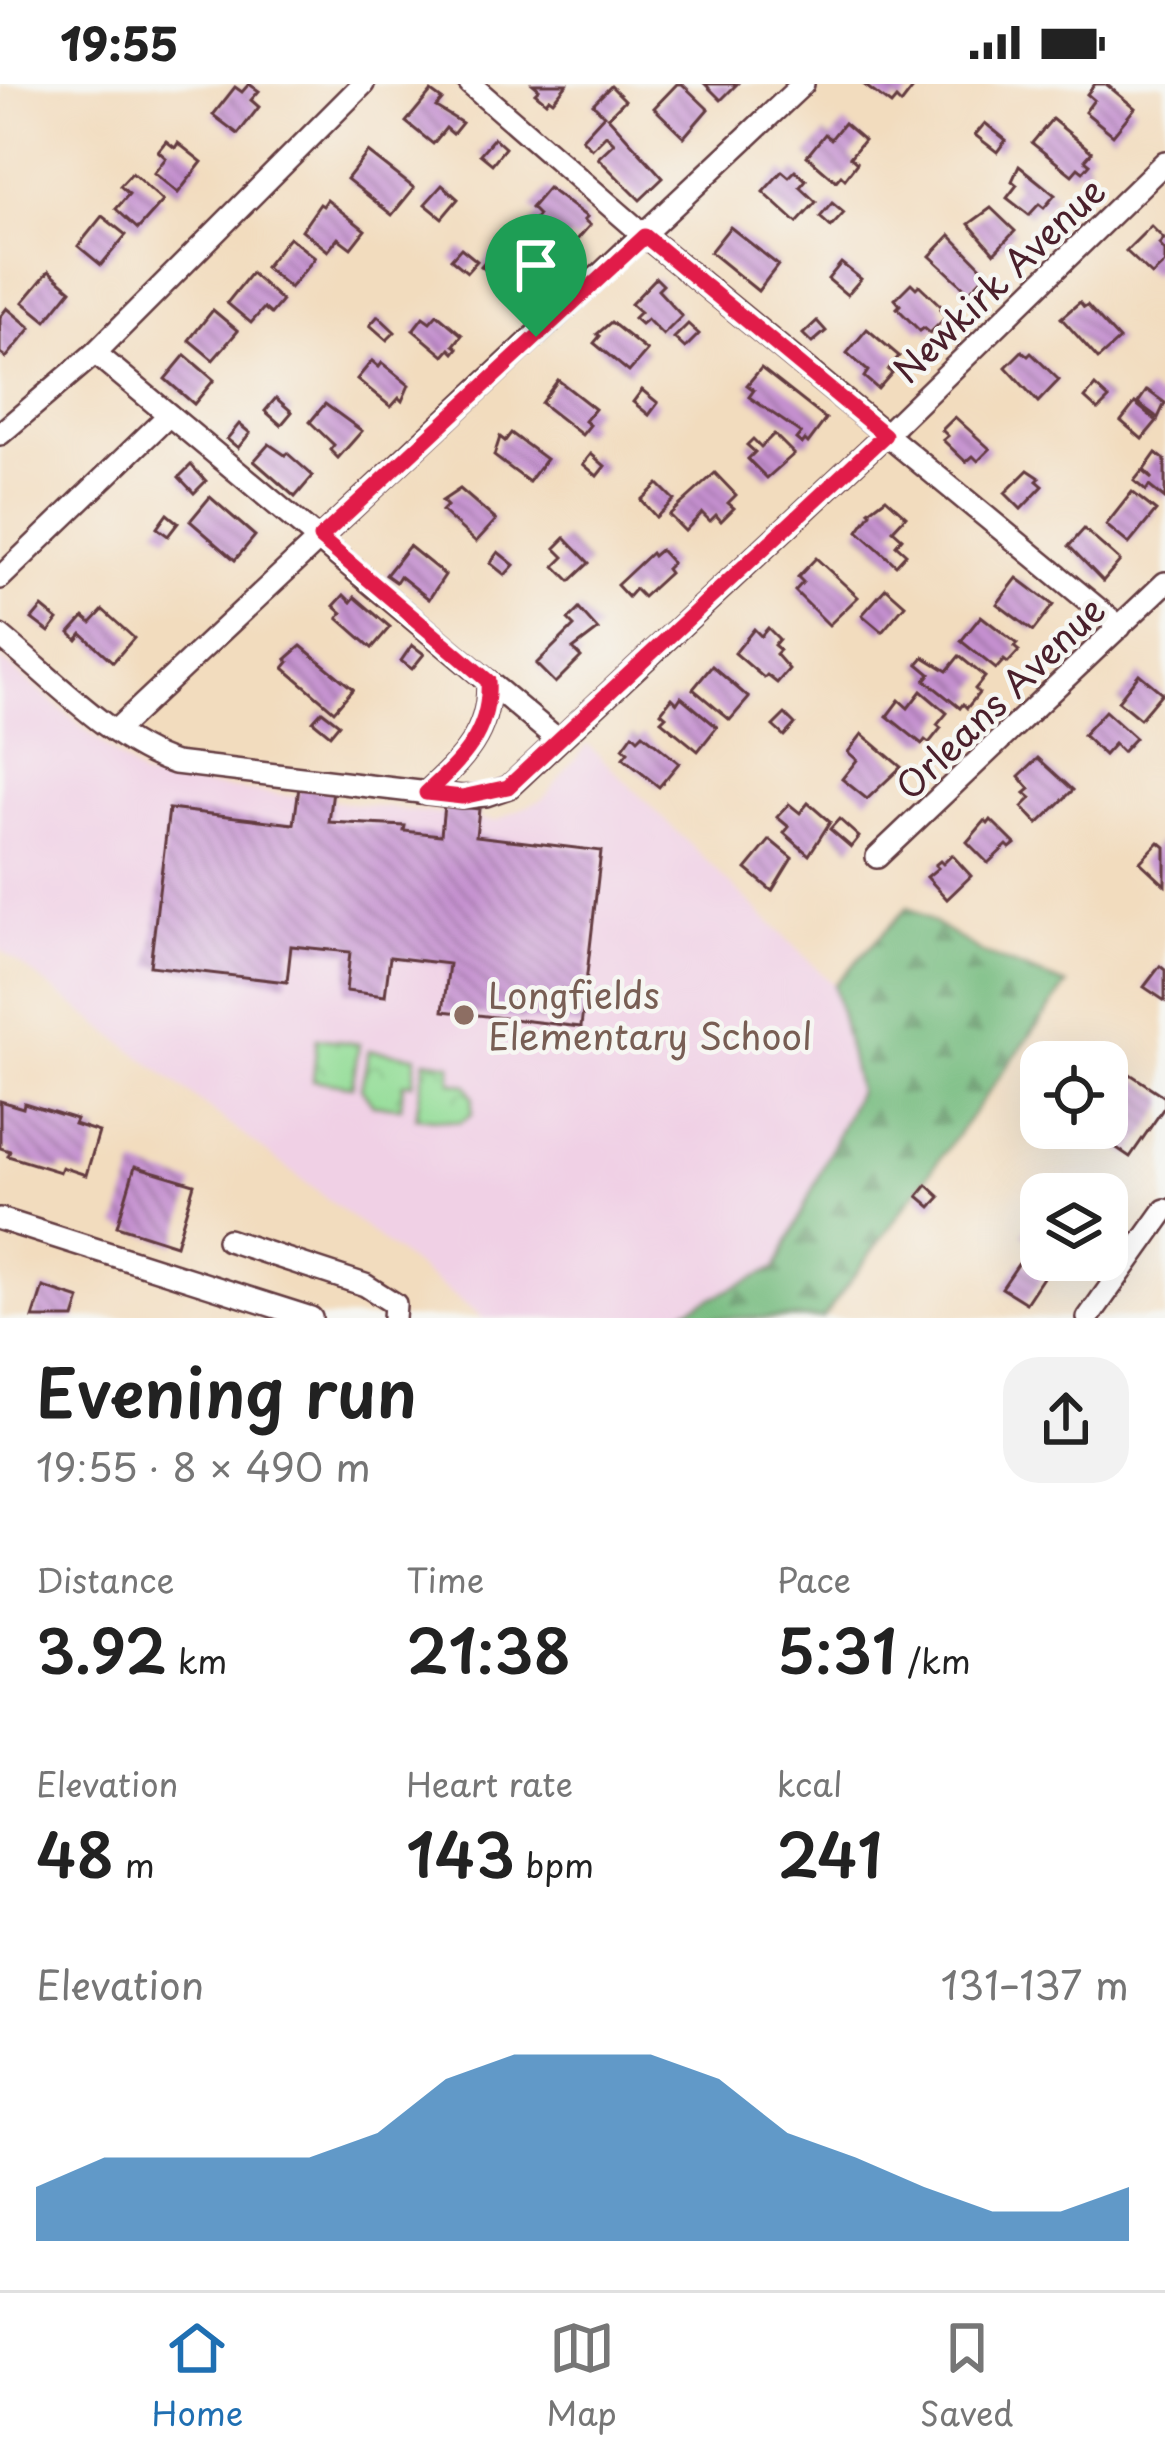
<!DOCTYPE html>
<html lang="en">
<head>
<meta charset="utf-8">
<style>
  body { margin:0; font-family:"Playpen Sans",sans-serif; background:#f2f2f2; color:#222; height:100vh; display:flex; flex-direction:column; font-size:45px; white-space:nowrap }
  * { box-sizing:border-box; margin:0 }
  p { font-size:39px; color:#767676 }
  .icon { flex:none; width:66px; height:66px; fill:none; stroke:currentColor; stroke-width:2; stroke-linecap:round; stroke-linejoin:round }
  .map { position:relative; height:1234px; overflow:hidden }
  .drawer { display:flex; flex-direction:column; background:#fff; flex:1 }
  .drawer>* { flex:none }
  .buttons { position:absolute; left:1020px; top:957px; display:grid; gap:24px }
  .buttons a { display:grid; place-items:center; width:108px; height:108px; border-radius:24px; background:#fff; box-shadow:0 12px 48px #0002; font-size:60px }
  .pin { position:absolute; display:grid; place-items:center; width:102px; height:102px; color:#fff; margin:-123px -51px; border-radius:50% 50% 50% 0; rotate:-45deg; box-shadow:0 0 12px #0007 }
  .pin .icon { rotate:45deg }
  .round { display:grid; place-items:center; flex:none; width:126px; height:126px; border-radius:36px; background:#f2f2f2 }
  .summary { display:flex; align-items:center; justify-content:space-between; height:204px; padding:0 36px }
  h1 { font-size:66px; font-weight:600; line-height:90px }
  .figures { display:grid; grid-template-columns:repeat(3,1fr); gap:18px; height:204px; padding:12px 36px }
  .figures div { display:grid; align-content:center }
  .figures b { font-size:60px; font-weight:600 }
  .figures small { font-size:33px; font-weight:400 }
  .figures p { font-size:33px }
  .chart { height:336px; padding:24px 36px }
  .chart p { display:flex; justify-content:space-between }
  .chart svg { width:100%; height:216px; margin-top:12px; fill:#1f6fb2; opacity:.7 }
  .status { display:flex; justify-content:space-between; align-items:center; height:84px; padding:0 60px; background:#fff; direction:ltr }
  .status svg { height:33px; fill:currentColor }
  .tab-bar { display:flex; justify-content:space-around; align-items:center; height:168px; border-top:3px solid #e0e0e0; background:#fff; font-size:33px; color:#767676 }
  .tab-bar a { display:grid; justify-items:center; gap:6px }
  .tab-bar .active { color:#1f6fb2 }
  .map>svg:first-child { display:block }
  .built { fill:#f0d0e5 }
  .forest { fill:url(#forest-firs); stroke:#606e56; stroke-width:3 }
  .park { fill:url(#park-crowns); stroke:#6f7e62; stroke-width:3 }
  .building { fill:url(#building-back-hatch) }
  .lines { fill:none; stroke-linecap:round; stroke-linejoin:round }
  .minor-casing { stroke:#633b41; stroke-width:26 }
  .minor { stroke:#fff; stroke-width:21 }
  .route-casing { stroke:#fff; stroke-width:24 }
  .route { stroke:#e11d48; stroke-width:15 }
  .education-dot { fill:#8d6e63; stroke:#f6f6f2; stroke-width:4.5 }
  .labels { text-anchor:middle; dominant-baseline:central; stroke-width:9; stroke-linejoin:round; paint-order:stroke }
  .street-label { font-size:36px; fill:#4a1f2b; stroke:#f6f6f2 }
  .education-label { font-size:36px; fill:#785e54; stroke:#f6f6f2; text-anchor:start }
</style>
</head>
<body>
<div class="status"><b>19:55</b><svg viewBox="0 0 49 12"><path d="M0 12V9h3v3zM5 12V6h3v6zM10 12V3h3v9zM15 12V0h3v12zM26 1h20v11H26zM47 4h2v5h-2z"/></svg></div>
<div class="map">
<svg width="1165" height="1234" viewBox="0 0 1165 1234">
  <defs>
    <pattern id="forest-firs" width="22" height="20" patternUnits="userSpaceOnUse" patternTransform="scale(3)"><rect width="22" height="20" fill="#77bc80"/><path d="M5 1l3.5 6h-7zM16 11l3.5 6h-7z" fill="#649869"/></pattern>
    <pattern id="park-crowns" width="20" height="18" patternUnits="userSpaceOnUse" patternTransform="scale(3)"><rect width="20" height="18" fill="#94dd98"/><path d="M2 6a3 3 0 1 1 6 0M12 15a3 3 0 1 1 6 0" fill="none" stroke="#81bd83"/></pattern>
    <pattern id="building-back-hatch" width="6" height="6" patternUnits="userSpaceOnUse" patternTransform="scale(3)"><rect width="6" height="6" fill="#c490cf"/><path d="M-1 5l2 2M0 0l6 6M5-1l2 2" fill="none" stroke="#a175a8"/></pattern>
  </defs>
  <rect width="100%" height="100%" fill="#f6f6f2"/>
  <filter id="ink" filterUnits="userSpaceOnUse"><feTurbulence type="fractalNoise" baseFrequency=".00833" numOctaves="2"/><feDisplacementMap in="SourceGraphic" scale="24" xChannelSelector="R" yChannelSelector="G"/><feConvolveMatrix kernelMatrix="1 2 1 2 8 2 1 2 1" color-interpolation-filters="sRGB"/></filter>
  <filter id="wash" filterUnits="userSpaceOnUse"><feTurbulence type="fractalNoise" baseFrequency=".004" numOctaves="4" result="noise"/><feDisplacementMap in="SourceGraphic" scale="48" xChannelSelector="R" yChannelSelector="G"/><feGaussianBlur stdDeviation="2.7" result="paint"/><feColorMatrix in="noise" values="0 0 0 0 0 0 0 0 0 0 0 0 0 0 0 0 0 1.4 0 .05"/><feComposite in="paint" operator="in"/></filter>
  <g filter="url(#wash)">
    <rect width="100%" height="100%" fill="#f2dcbe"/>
    <polygon class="built" points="0,574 143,694 496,737 543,715 587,660 834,901 859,1006 776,1184 668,1234 483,1234 0,865"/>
    <polygon class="forest" points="908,823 984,870 1067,901 823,1234 668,1234 776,1184 858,1007 834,901"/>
    <g class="park">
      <polygon points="317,954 359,960 352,1002 313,996"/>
      <polygon points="369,966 416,972 413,999 403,999 401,1023 373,1021 361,1004"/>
      <polygon points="425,976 451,980 451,998 467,1001 473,1013 472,1030 460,1038 416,1033"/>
    </g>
    <g id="blocks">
      <g class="building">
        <polygon points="249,0 259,7 251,16 259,23 238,50 213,31 235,3 242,8"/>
        <polygon points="533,0 567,0 553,17 549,14 546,18 535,9 539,5"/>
        <polygon points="677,0 682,0 708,25 684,53 654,24"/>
        <polygon points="705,0 737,0 721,16"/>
        <polygon points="863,0 910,0 914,3 901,20 896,15 891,21"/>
        <polygon points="1095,0 1106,0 1135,24 1113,51 1085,28 1094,16 1087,10"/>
        <polygon points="611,2 625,16 608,33 663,94 640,116 598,74 614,59 606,51 592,65 582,55 604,31 593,20"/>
        <polygon points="431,8 442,16 436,23 462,39 453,50 446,44 433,60 406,38"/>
        <polygon points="1052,35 1092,68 1085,76 1090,80 1083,88 1078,84 1072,91 1032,59"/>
        <polygon points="844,39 864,56 850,73 857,79 845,95 841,91 836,97 807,72 825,50 831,55"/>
        <polygon points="985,39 1006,56 997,68 975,51"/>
        <polygon points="494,54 505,64 492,80 480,70"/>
        <polygon points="166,57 175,64 178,59 202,78 178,109 154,89 166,74 158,67"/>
        <polygon points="368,68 414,104 392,131 347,95"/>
        <polygon points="1019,82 1055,111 1044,124 1039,120 1029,131 1007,114 1017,101 1012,97"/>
        <polygon points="782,87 789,93 795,87 806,96 800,103 816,118 797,139 763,108"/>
        <polygon points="132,89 163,117 138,145 116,125 129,110 120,102"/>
        <polygon points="442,101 458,115 442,134 425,120"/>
        <polygon points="548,104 587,133 584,136 590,141 576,157 571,153 555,173 525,147 538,131 531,124"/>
        <polygon points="327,116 365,146 351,164 338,154 328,167 302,146 320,120 323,122"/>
        <polygon points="832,119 844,129 831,143 820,133"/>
        <polygon points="991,124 1015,147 994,169 969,140"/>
        <polygon points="102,132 126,151 101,181 78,162"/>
        <polygon points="1151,142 1164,155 1159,160 1165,167 1165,179 1152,191 1126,167"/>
        <polygon points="730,143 778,181 758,207 710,168"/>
        <polygon points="950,151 987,189 969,208 930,172"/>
        <polygon points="289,153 315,174 290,204 265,183"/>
        <polygon points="502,157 533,182 512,208 481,182"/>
        <polygon points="461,164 477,177 467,188 451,175"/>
        <polygon points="841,179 861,195 847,211 828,195"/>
        <polygon points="49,187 71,206 46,237 23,218"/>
        <polygon points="251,189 282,217 271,230 264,224 251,239 227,219"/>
        <polygon points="656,194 663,201 658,206 682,232 663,251 647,235 641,240 634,234 640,228 631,220"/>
        <polygon points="911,199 916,204 919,201 942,223 940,226 946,233 930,249 924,244 920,247 897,224 900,221 895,215"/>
        <polygon points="1080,218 1084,223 1087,221 1119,256 1098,275 1061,234"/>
        <polygon points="7,224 31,244 6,274 0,269 0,233"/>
        <polygon points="213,226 238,247 213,276 189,256"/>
        <polygon points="437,230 462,251 454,261 458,264 454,269 450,265 444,272 413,246 423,233 430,238"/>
        <polygon points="378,232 395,248 387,256 370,241"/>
        <polygon points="817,237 826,247 812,259 803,250"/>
        <polygon points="611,238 647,267 629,288 594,259 600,252 597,250"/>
        <polygon points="688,240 699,250 685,264 674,254"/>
        <polygon points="867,245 899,272 888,286 892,289 878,305 864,293 868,287 847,269"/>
        <polygon points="1022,267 1028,272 1031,269 1059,296 1038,318 1006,283"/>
        <polygon points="185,271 214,296 194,320 165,295"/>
        <polygon points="372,277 379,283 382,279 409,301 402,317 399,314 391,323 357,295"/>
        <polygon points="761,284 826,335 808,359 805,356 802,360 796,355 801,349 749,313 754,306 747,301"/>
        <polygon points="558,296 595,325 585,337 590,341 582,351 541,319"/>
        <polygon points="1095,302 1109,315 1098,326 1085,314"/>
        <polygon points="642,306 658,319 649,331 633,318"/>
        <polygon points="1147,306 1165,319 1158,334 1138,319"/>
        <polygon points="276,314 292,328 281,341 265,327"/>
        <polygon points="1135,319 1157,337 1142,355 1121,337"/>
        <polygon points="325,320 362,347 338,374 330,366 334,361 310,338"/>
        <polygon points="955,333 990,365 978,377 973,372 966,378 943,356 948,352 942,346"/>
        <polygon points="239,340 250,349 238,364 227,355"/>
        <polygon points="511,349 546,375 529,398 494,372 500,353 505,357"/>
        <polygon points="774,350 794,370 767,394 748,375 755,368 747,361 753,355 761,363"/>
        <polygon points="269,360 285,371 287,369 313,392 295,413 254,377"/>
        <polygon points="1156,369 1165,376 1165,415 1149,402 1146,407 1134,397 1142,387 1152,395 1144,386"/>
        <polygon points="591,370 605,382 597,392 583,380"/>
        <polygon points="191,381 206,397 194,409 179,393"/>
        <polygon points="1028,386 1040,394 1037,397 1043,402 1021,425 1005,409"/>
        <polygon points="715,389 736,411 728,419 734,424 721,437 716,431 710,437 702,429 685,447 669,431"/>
        <polygon points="658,400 674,416 656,433 641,416"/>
        <polygon points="460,405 496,436 476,458 442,427 447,422 442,417"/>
        <polygon points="1132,408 1156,427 1129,460 1106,441"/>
        <polygon points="210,413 255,452 235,476 190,437"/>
        <polygon points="886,414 906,432 893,446 902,454 896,461 906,470 896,481 858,447 871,429 869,427"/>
        <polygon points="167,430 178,439 168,452 157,444"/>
        <polygon points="1084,445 1120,477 1103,497 1069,462"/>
        <polygon points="565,454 589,479 570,497 555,482 564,473 555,464"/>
        <polygon points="409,462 445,491 429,515 400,492 396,498 386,491"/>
        <polygon points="660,466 672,479 666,485 669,489 643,513 635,505 628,513 617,501 651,469 653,472"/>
        <polygon points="498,468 514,481 505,491 490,479"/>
        <polygon points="816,474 858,513 829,541 795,507 803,498 798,493"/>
        <polygon points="1017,494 1053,521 1033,547 997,520"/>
        <polygon points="886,504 905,521 882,548 862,531"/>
        <polygon points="344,511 351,518 355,513 390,543 372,564 338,534 342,529 334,522"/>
        <polygon points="42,523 58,536 49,548 32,535"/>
        <polygon points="579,525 598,546 573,565 581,573 555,599 536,580 574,542 568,536"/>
        <polygon points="103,526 134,554 113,578 82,550 77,556 70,549 84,533 91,539"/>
        <polygon points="981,532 1017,560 1014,563 1019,567 1008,579 1004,576 996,585 961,557"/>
        <polygon points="768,544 779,555 774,561 780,566 776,570 789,585 777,599 767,591 764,594 735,569 754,545 761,552"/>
        <polygon points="412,561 424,570 412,585 401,577"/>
        <polygon points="301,562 353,605 334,627 284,584 289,578 286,575"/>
        <polygon points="959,572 985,593 975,605 979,609 967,624 963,620 960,624 925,596 930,590 918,580 924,573 947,587"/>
        <polygon points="712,582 749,614 730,636 693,605"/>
        <polygon points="1139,590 1162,609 1140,635 1118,617"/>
        <polygon points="921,607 947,629 937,641 941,644 929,659 925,656 922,660 887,632 899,616 908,624"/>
        <polygon points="681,613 717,643 698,667 661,637 666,632 661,628 672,614 677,619"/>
        <polygon points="322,627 339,640 330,651 313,637"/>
        <polygon points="1105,627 1135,654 1122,668 1114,660 1104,671 1083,651"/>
        <polygon points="785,630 795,640 784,652 773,642"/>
        <polygon points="633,650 638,655 643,650 679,679 659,703 623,674 628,668 623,664"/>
        <polygon points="862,650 901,683 867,715 842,695 857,676 848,668"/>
        <polygon points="1038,674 1073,706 1038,740 1022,723 1031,714 1025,709 1030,705 1019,692"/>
        <polygon points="299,703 333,707 329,738 405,742 404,747 441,751 444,721 479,725 476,752 601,767 581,943 443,927 449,880 390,873 385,912 346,907 350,868 291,862 287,898 150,882 169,725 294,740"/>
        <polygon points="808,719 830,738 809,771 784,749 789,743 777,733 789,720 800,729"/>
        <polygon points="839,735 859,753 851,763 830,745"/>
        <polygon points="991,736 1015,760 1010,764 1007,761 988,779 967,758 985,737 988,740"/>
        <polygon points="770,756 792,774 772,807 746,785"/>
        <polygon points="1159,758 1165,763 1165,801 1140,778"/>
        <polygon points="952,771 971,792 947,815 927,793 938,784 935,781 940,777 943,780"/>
        <polygon points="1160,882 1165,886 1165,917 1144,903"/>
        <polygon points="1118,982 1165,1013 1165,1022 1130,1073 1099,1052 1101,1049 1094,1044 1107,1044 1107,1020 1116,1006 1107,999"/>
        <polygon points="0,1017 23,1024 24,1019 76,1035 74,1040 99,1048 86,1091 62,1083 60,1088 8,1072 10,1067 0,1064"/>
        <polygon points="135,1082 194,1100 176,1161 117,1142"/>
        <polygon points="927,1101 940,1113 931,1123 918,1112"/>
        <polygon points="1031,1138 1038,1143 1041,1140 1041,1164 1022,1149"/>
        <polygon points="1021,1176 1044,1192 1026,1219 1002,1204"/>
        <polygon points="43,1203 80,1215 74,1234 33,1234"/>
      </g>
    </g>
  </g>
  <g filter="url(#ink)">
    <use href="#blocks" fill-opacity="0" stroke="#633b41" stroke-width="3"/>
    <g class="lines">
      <defs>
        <g id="minor">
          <polyline points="470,0 645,152 1120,543"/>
          <polyline points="95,269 557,655"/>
          <polyline points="0,350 95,269 363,0"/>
          <polyline points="0,494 169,331"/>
          <path d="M0,552C52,594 112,659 175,679L462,713L486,711L509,703L885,351L1165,78"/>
          <polyline points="115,647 803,0"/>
          <path d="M426,709C462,676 491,648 488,597"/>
          <polyline points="877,773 1165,499"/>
          <polyline points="0,1135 311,1234"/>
          <polyline points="228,1156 365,1201 395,1220 394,1234"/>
          <polyline points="1088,1234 1165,1126"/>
        </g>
      </defs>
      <use href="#minor" class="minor-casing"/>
      <use href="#minor" class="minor"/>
    </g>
  </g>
  <g class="lines" filter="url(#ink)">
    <defs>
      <path id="route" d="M645,152L885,351L508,703L462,713L426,709C462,676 491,648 488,597L320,454Z"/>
    </defs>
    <use href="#route" class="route-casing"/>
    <use href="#route" class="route"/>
  </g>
  <circle class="education-dot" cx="464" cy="931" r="12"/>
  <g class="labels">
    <g class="street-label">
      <text transform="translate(998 195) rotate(-44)">Newkirk Avenue</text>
      <text transform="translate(999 613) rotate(-44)">Orleans Avenue</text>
    </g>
    <g class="education-label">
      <text x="488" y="910">Longfields<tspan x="488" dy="41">Elementary School</tspan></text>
    </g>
  </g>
</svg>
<div class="buttons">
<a><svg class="icon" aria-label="locate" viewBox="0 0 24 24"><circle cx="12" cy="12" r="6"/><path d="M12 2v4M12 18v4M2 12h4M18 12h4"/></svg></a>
<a><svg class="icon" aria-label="layers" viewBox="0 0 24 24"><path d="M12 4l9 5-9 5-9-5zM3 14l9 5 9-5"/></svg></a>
</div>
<div class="pin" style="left:536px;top:253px;background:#1e9e55"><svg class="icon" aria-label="arrive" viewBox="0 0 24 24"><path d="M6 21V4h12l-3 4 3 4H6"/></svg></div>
</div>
<section class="drawer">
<div class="summary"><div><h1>Evening run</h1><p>19:55 · 8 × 490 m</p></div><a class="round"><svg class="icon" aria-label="share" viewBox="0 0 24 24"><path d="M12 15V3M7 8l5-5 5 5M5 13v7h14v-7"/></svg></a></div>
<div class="figures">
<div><p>Distance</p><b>3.92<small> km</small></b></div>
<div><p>Time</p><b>21:38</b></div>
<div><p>Pace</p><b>5:31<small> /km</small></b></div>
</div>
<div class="figures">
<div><p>Elevation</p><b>48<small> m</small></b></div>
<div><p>Heart rate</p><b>143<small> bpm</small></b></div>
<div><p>kcal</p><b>241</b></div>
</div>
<div class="chart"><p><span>Elevation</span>131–137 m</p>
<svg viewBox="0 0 160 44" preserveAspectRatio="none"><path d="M0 44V33L10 27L20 27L30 27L40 27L50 22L60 11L70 6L80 6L90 6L100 11L110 22L120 27L130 33L140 38L150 38L160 33V44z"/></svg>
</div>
</section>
<nav class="tab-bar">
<a class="active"><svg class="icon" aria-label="home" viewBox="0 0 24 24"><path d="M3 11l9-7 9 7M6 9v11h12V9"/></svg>Home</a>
<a><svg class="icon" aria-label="map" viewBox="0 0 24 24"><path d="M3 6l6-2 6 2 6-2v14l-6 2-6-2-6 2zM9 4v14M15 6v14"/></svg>Map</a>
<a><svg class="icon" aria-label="saved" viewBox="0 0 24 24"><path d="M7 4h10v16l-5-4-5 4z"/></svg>Saved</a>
</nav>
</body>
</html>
